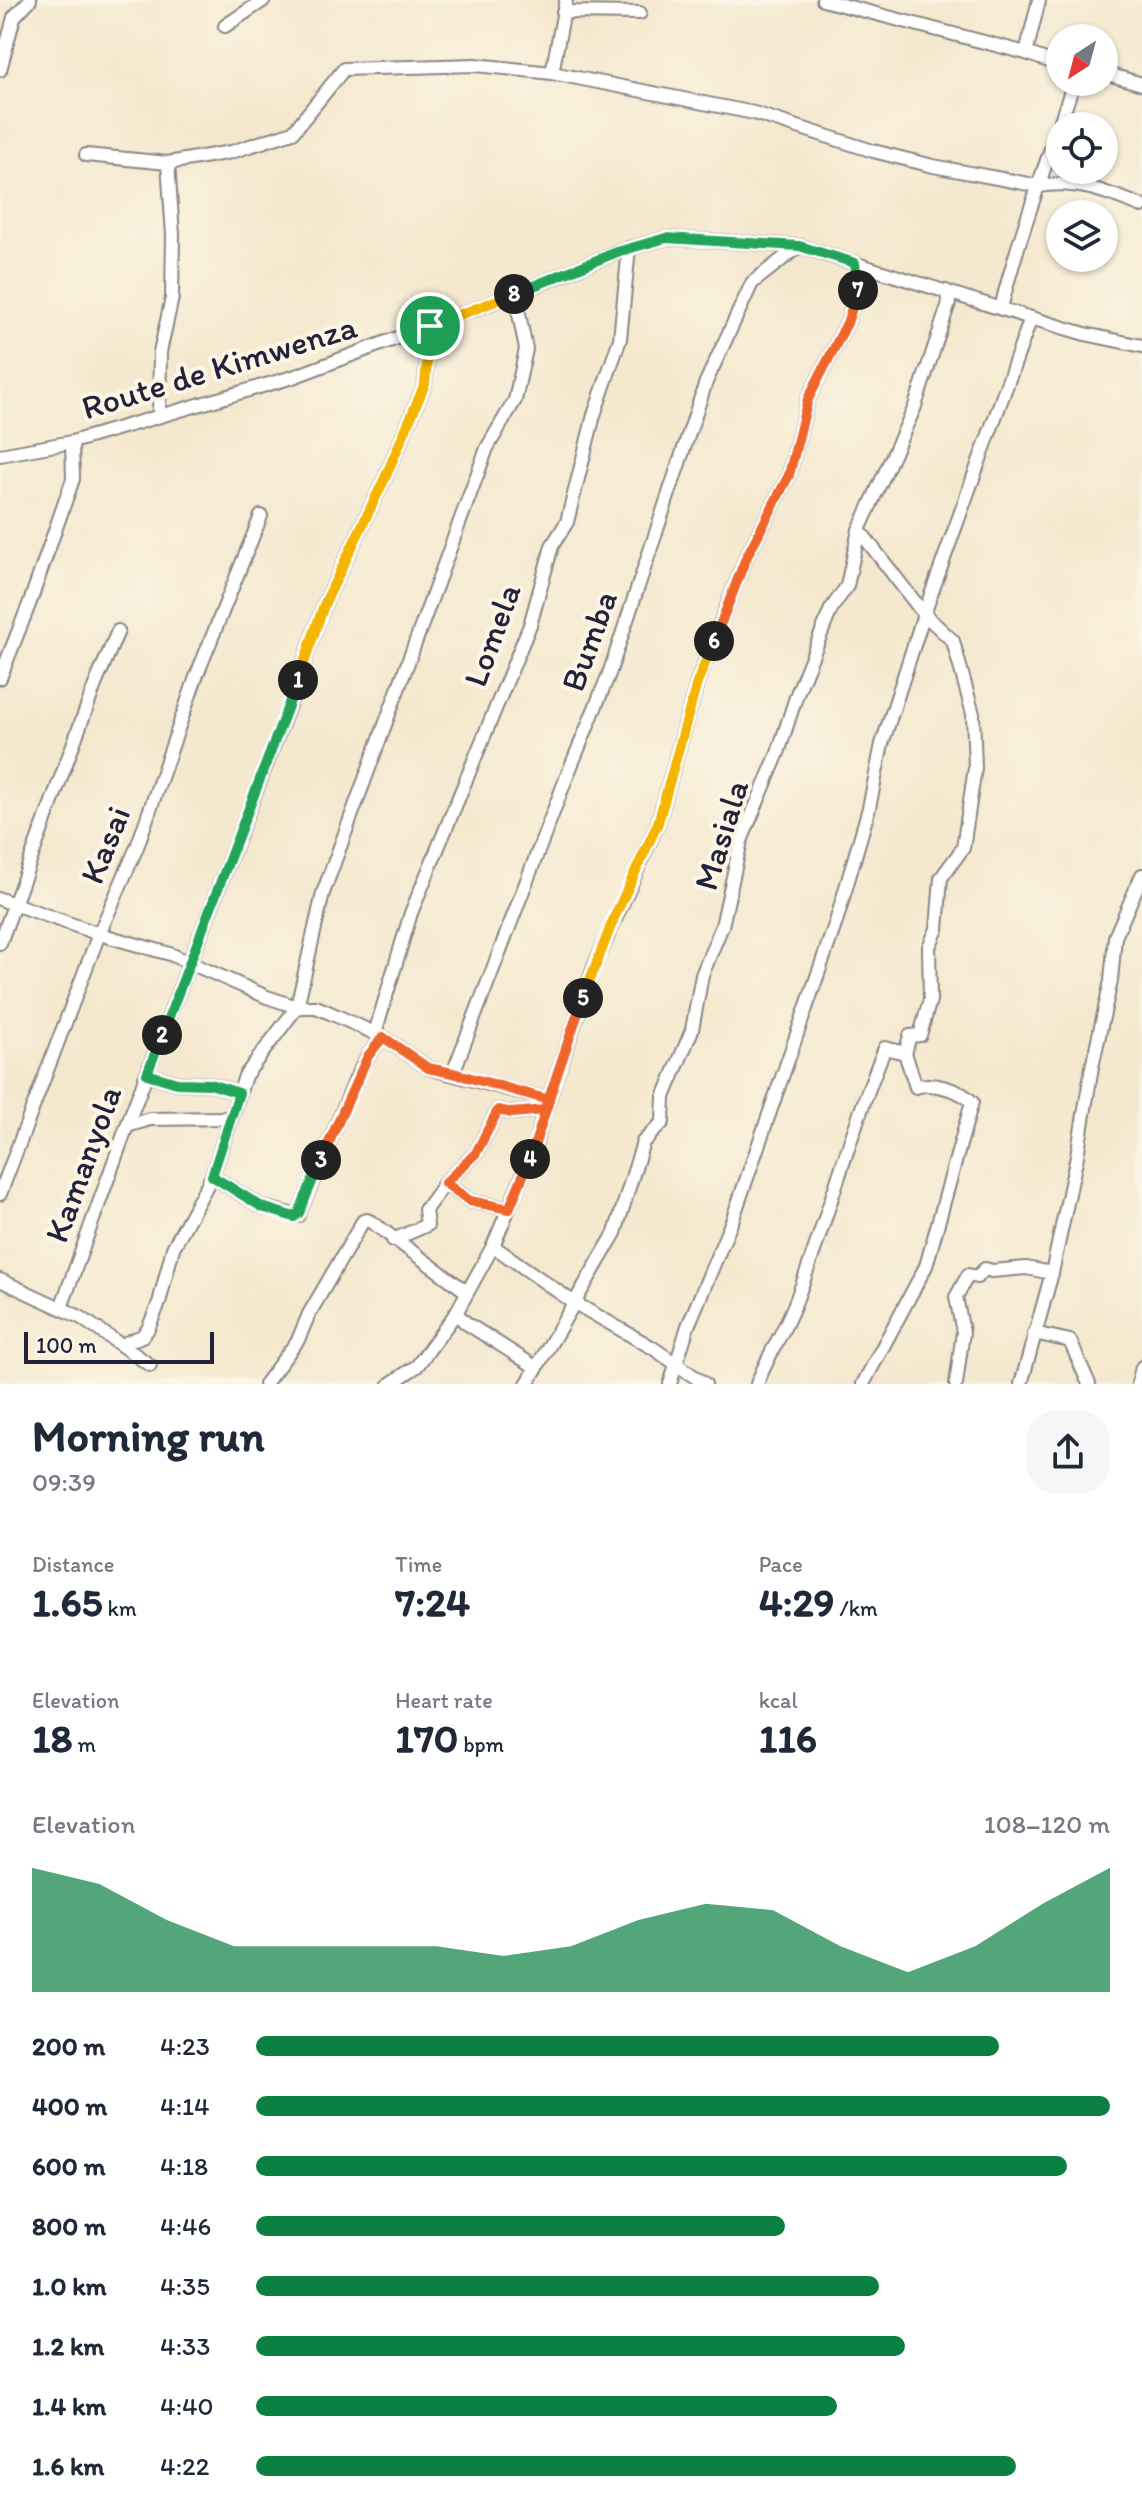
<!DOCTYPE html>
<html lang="en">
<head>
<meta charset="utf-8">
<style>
  body { margin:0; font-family:Itim,sans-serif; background:#f6f6f7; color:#1f2937; height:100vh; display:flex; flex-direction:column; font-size:30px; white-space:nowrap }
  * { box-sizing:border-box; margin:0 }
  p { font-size:26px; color:#747a83 }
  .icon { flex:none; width:44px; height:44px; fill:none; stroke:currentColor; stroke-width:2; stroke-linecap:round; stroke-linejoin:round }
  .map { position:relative; height:1384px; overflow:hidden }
  .drawer { display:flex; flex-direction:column; background:#fff; flex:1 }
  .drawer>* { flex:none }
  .needle { width:52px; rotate:216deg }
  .tools { position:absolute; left:1046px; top:24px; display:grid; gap:16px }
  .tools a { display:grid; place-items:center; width:72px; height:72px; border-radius:50%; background:#fff; box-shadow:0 2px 6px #0004; font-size:40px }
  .scale { position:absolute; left:24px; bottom:20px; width:190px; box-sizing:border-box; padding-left:8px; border:4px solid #22223b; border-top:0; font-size:22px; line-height:28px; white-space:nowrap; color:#22223b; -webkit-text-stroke:6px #fcf5e5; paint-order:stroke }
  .pin { position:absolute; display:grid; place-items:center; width:68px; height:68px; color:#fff; margin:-34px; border:4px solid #fff; border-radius:50%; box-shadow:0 2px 8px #0007 }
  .km { position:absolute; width:40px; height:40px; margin:-20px; border-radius:50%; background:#222; color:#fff; font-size:22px; line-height:40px; text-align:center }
  .round { display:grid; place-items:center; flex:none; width:84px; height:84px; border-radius:32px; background:#f6f6f7 }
  .headline { display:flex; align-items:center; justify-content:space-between; height:136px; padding:0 32px }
  h1 { font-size:44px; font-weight:700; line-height:60px }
  .metrics { display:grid; grid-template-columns:repeat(3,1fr); gap:12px; height:136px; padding:8px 32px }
  .metrics div { display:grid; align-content:center }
  .metrics b { font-size:40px; font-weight:700 }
  .metrics small { font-size:22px; font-weight:400 }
  .metrics p { font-size:22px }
  .chart { height:224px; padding:16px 32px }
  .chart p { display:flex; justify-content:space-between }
  .chart svg { width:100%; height:144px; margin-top:8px; fill:#0b8043; opacity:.7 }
  ul { padding:0 32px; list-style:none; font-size:26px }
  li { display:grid; grid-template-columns:128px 96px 1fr; align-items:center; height:60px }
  li i { height:20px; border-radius:10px; background:#0b8043 }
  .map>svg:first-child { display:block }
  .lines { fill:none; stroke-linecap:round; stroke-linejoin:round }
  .minor-casing { stroke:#8b8584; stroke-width:16 }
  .minor { stroke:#fff; stroke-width:12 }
  .split-1-casing { stroke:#fff; stroke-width:16 }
  .split-2-casing { stroke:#fff; stroke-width:16 }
  .split-3-casing { stroke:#fff; stroke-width:16 }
  .split-4-casing { stroke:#fff; stroke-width:16 }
  .split-5-casing { stroke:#fff; stroke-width:16 }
  .split-6-casing { stroke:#fff; stroke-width:16 }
  .split-7-casing { stroke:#fff; stroke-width:16 }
  .split-8-casing { stroke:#fff; stroke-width:16 }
  .split-9-casing { stroke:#fff; stroke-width:16 }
  .split-1 { stroke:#f5b400; stroke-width:10 }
  .split-2 { stroke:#22a559; stroke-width:10 }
  .split-3 { stroke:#22a559; stroke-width:10 }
  .split-4 { stroke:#f0652b; stroke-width:10 }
  .split-5 { stroke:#f0652b; stroke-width:10 }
  .split-6 { stroke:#f5b400; stroke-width:10 }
  .split-7 { stroke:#f0652b; stroke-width:10 }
  .split-8 { stroke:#22a559; stroke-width:10 }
  .split-9 { stroke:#f5b400; stroke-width:10 }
  .labels { text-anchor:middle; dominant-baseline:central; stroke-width:8; stroke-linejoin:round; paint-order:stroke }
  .street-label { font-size:34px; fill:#22223b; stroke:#fcf5e5 }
</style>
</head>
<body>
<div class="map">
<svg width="1142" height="1384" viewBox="0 0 1142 1384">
  <rect width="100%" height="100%" fill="#fcf5e5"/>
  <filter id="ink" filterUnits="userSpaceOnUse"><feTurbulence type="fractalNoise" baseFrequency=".0125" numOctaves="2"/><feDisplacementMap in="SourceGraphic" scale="16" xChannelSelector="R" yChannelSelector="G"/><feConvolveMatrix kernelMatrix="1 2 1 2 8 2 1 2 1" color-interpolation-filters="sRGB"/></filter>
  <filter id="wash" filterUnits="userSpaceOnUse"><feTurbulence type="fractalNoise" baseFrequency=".006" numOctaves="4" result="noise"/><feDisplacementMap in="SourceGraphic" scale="32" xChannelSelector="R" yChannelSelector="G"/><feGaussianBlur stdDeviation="1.8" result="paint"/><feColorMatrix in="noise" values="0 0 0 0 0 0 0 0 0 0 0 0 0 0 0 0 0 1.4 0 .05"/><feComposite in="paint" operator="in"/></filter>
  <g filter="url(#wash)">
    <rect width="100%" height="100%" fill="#f4e8ce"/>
  </g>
  <g filter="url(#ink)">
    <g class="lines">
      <defs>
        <g id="minor">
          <polyline points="823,0 1026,53 1060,65"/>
          <polyline points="563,12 640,13"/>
          <polyline points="225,26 264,0"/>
          <polyline points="1026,53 1039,0"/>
          <polyline points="0,70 14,17 30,0"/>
          <polyline points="552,73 566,0"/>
          <polyline points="1104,73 1142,84"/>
          <path d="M86,155L168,163L231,152L293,132L344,69L475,65L552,73L754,113L873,151L933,166L1039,186C1076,179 1109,193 1142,206"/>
          <path d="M1001,308C1020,231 1049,157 1074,82"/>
          <polyline points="159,415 160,352 172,298 173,235 168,163"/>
          <polyline points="0,455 72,442 293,377 515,294 617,252 666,238 799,246 1031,318 1085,334 1142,346"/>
          <polyline points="0,678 30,602 73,479 72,442"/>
          <polyline points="0,899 99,934 170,954 267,997 297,1007 316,1007 328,1012 383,1037 428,1068 549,1100"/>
          <polyline points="0,943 95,685 118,631"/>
          <polyline points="375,1033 411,913 530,625 552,546 567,522 594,415 620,339 629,248"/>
          <polyline points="453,1073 567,776 609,674 706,382 752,283 799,246"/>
          <polyline points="147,1074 177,1083 210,1084 239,1093"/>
          <polyline points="127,1126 150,1119 230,1118"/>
          <polyline points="212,1176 262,1207 298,1216 358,1074 368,1056 383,1037"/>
          <polyline points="445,1183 470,1201 509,1209"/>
          <polyline points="0,1194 99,934 137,847 196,677 261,516"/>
          <polyline points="393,1240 427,1225 425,1210 445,1183 476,1153 498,1110 512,1113 545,1110"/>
          <polyline points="493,1246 573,1302 653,1348 705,1384"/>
          <polyline points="0,1280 80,1317 150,1365"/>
          <polyline points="61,1308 132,1112 290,703 324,605 385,478 425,384 430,326"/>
          <polyline points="456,1313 466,1323 537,1368"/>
          <polyline points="1034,1333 1070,1341 1089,1384"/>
          <polyline points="121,1345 142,1336 148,1329 159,1303 173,1248 212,1176 245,1076 297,1007 323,893 487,448 515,400 526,349 515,294"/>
          <polyline points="265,1384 298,1340 309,1314 363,1221 367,1220 373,1223 467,1292"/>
          <polyline points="390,1384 417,1366 456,1313 493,1246 534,1149 545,1110 594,967 658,823 697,683 746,558 789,475 808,399 847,323 859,286 855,263"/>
          <polyline points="527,1384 615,1233 643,1142 663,1122 664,1097 692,1030 702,975 722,926 741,841 778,753 797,694 831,609 847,586 859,530 914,409 949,303 946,291"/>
          <polyline points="670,1384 688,1326 732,1221 836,922 869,808 882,744 924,614 1031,318"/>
          <path d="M757,1384C768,1355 785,1330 796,1301C828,1218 850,1131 885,1048L905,1053L910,1036L920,1035L930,1000L929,947L937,929L941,878L963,848L975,768L973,714L953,641L924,614L859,530"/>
          <path d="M863,1384L926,1266L972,1102C961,1090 931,1081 916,1087L905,1053"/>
          <polyline points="956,1384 963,1332 956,1297 968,1275 977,1277 985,1269 992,1271 1026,1268 1052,1273"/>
          <polyline points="1021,1384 1052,1273 1077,1156 1092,1067 1111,981 1115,937 1142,875"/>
          <polyline points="1138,1384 1142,1367"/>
        </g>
      </defs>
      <use href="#minor" class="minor-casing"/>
      <use href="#minor" class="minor"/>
    </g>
  </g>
  <g class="lines" filter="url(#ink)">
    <defs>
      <polyline id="split-1" points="298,680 324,605 385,478 425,384 430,326"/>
      <polyline id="split-2" points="162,1035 298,680"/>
      <polyline id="split-3" points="162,1035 147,1074 177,1083 210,1084 239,1093 212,1176 262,1207 294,1217 299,1213 321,1160"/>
      <polyline id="split-4" points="321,1160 368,1056 383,1037 428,1068 453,1073 549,1100 530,1159"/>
      <polyline id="split-5" points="530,1159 509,1209 470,1201 445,1183 476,1153 498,1110 512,1113 545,1110 583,998"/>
      <polyline id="split-6" points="583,998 614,918 658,823 697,683 714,641"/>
      <polyline id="split-7" points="714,641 746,558 789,475 808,399 847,323 858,290"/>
      <polyline id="split-8" points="514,294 617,252 666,238 799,246 855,263 858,290"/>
      <polyline id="split-9" points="430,326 514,294"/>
    </defs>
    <use href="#split-1" class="split-1-casing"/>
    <use href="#split-2" class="split-2-casing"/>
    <use href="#split-3" class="split-3-casing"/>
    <use href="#split-4" class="split-4-casing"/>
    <use href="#split-5" class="split-5-casing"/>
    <use href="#split-6" class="split-6-casing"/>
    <use href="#split-7" class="split-7-casing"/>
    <use href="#split-8" class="split-8-casing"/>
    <use href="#split-9" class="split-9-casing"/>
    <use href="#split-1" class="split-1"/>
    <use href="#split-2" class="split-2"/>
    <use href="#split-3" class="split-3"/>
    <use href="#split-4" class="split-4"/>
    <use href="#split-5" class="split-5"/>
    <use href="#split-6" class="split-6"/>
    <use href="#split-7" class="split-7"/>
    <use href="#split-8" class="split-8"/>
    <use href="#split-9" class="split-9"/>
  </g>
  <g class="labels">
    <g class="street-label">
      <text transform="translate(219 367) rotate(-17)">Route de Kimwenza</text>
      <text transform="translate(492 635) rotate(-70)">Lomela</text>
      <text transform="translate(589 641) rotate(-70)">Bumba</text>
      <text transform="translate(721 835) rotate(-73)">Masiala</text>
      <text transform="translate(105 845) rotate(-68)">Kasai</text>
      <text transform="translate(83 1164) rotate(-70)">Kamanyola</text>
    </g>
  </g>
</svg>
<div class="tools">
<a><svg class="needle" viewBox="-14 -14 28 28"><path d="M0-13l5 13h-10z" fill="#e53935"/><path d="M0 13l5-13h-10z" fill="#747a83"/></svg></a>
<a><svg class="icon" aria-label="locate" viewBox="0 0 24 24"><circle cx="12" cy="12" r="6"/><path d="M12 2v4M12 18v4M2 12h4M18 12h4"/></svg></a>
<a><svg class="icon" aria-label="layers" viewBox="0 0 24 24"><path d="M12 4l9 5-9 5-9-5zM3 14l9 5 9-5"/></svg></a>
</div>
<div class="scale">100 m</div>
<div class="pin" style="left:430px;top:326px;background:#1e9e55"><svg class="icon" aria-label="arrive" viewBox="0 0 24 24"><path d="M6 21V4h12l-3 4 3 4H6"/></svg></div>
<b class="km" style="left:298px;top:680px">1</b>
<b class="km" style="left:162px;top:1035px">2</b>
<b class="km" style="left:321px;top:1160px">3</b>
<b class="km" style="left:530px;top:1159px">4</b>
<b class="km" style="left:583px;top:998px">5</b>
<b class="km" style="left:714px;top:641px">6</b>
<b class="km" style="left:858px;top:290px">7</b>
<b class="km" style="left:514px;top:294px">8</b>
</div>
<section class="drawer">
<div class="headline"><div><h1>Morning run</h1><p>09:39</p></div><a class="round"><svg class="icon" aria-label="share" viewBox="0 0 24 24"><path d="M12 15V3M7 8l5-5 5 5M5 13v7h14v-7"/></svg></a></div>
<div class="metrics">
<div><p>Distance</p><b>1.65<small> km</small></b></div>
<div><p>Time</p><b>7:24</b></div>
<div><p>Pace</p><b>4:29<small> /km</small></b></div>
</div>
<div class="metrics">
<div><p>Elevation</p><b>18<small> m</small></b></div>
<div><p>Heart rate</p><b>170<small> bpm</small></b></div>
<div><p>kcal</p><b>116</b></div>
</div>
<div class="chart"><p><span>Elevation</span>108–120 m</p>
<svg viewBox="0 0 160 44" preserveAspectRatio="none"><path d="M0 44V6L10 11L20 22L30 30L40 30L50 30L60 30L70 33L80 30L90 22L100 17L110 19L120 30L130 38L140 30L150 17L160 6V44z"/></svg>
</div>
<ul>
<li><b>200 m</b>4:23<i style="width:87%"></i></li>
<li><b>400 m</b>4:14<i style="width:100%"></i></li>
<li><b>600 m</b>4:18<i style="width:95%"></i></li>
<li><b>800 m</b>4:46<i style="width:62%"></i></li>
<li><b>1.0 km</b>4:35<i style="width:73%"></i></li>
<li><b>1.2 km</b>4:33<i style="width:76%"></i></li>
<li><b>1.4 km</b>4:40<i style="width:68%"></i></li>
<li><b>1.6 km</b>4:22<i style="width:89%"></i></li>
</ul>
</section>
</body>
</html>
